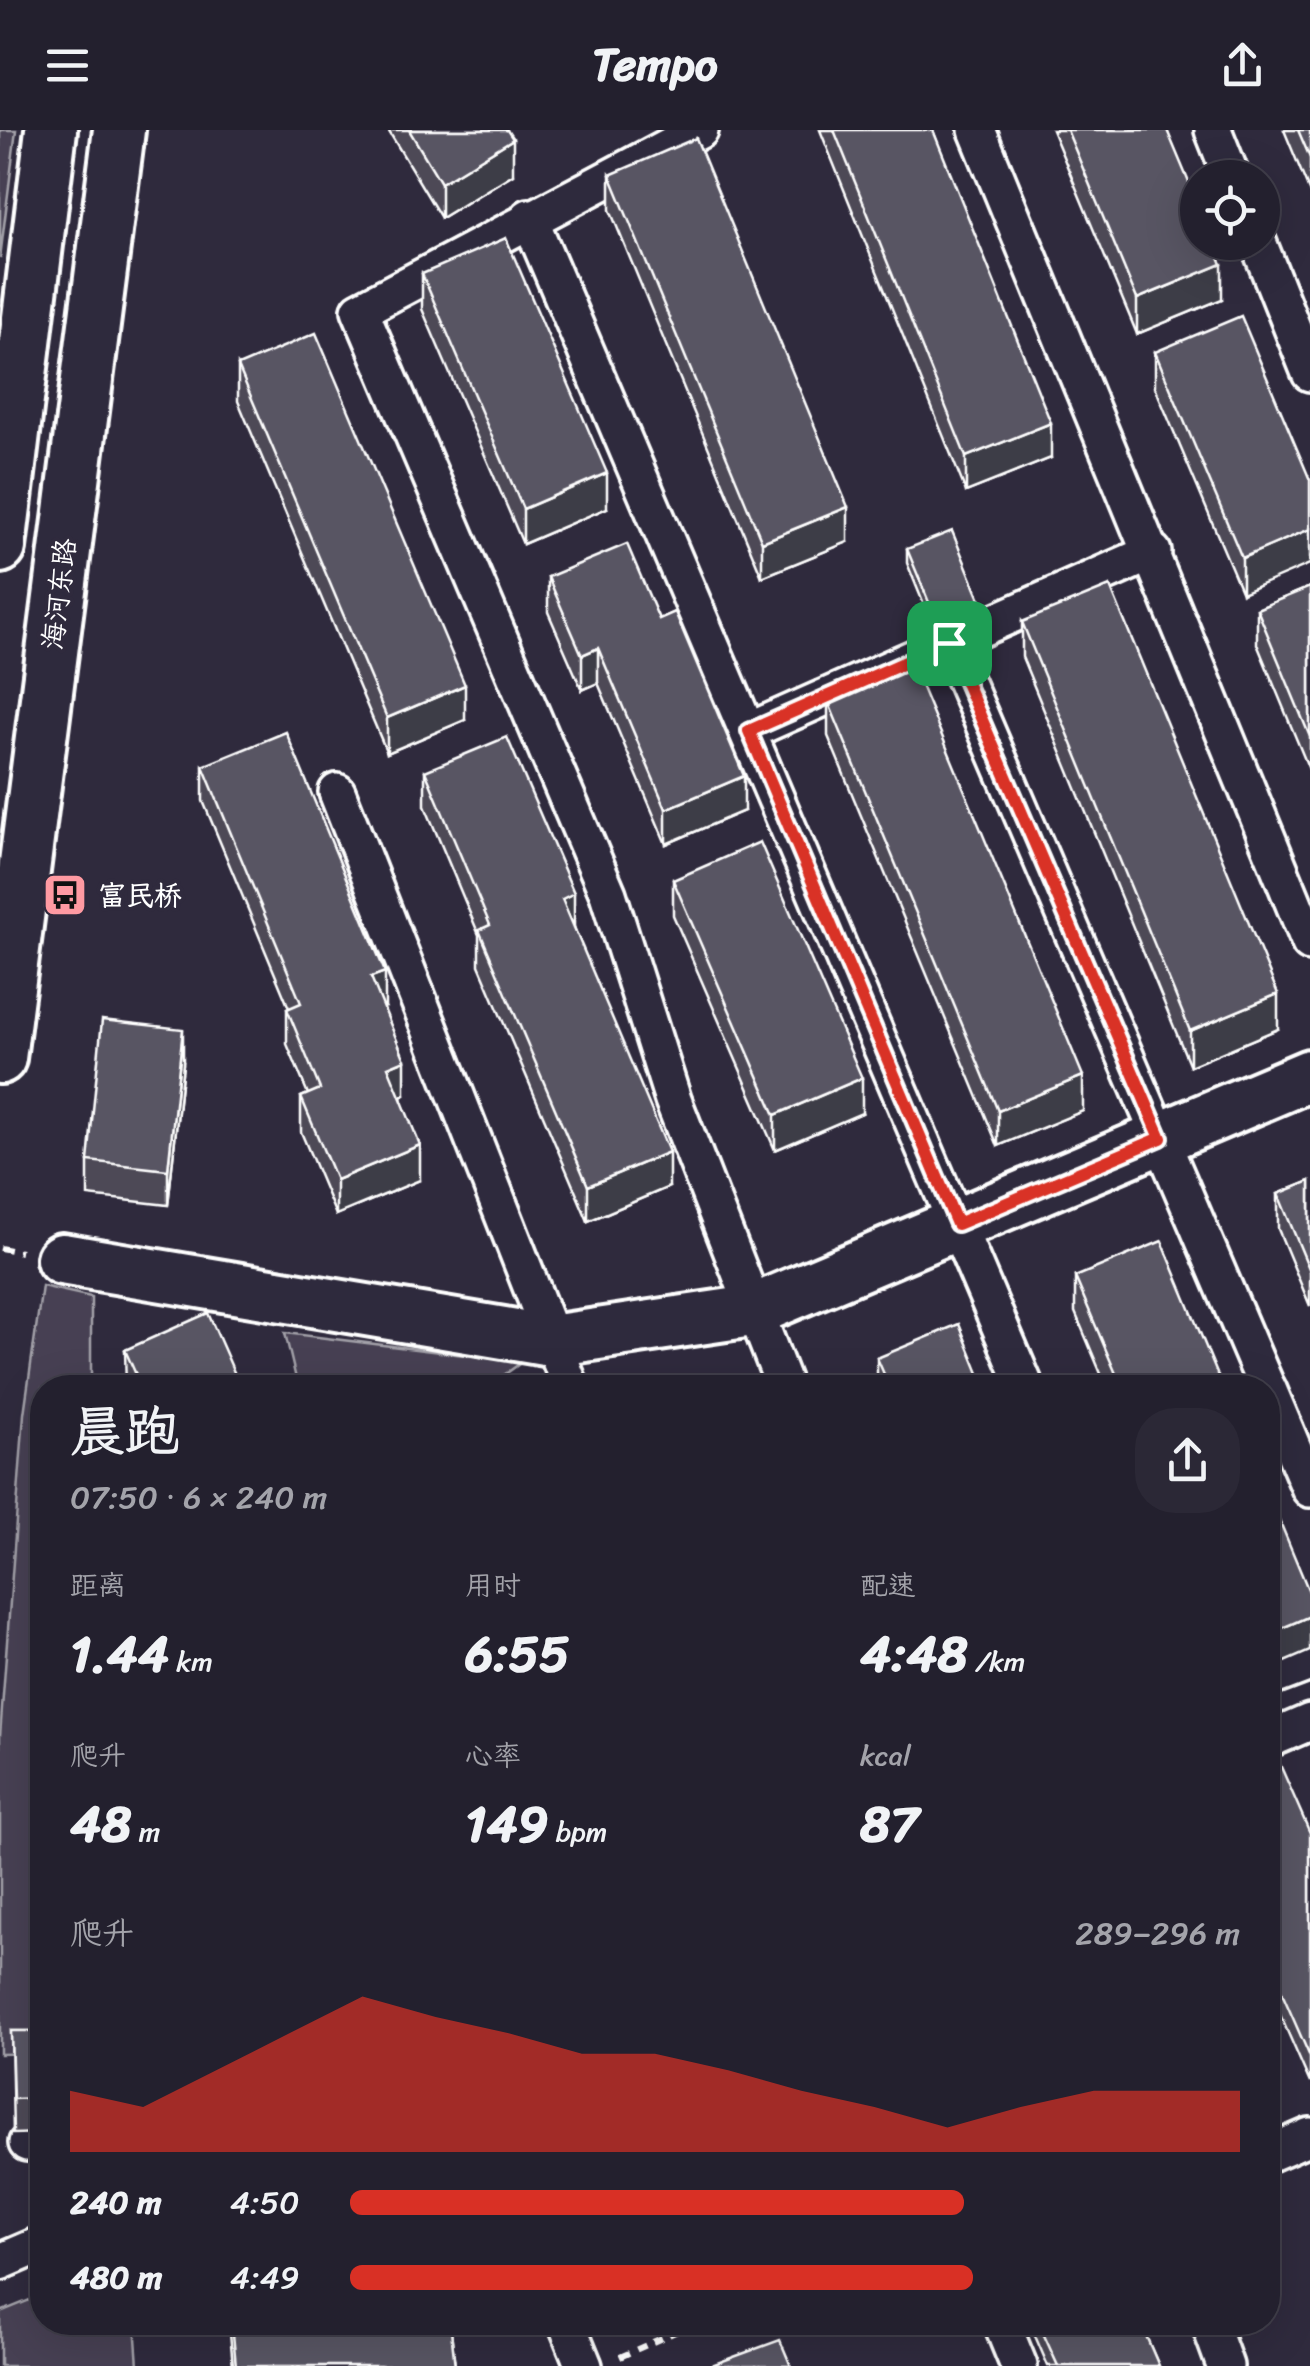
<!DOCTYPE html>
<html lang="zh">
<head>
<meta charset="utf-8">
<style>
  body { margin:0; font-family:Sriracha,"LXGW WenKai TC",sans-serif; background:#2b2836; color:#f1f3f6; height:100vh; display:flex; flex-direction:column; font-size:38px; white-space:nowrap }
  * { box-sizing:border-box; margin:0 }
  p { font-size:32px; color:#a3a3aa }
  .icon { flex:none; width:55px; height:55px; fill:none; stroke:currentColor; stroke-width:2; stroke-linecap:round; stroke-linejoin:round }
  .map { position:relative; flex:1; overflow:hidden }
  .details { position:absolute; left:30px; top:1245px; width:1250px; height:960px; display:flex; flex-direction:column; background:#23202e; border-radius:40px; box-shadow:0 10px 40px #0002,0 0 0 2px #403e4a }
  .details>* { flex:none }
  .buttons { position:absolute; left:1180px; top:30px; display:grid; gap:20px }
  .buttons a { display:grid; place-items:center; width:100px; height:100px; border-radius:50%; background:#23202e; box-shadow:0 10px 40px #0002,0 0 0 2px #403e4a; font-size:50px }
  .pin { position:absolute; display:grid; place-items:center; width:85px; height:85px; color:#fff; margin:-42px; border-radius:20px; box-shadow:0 5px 15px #0006 }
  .round { display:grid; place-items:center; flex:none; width:105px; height:105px; border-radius:40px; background:#2b2836 }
  .overview { display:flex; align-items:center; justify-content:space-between; height:170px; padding:0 40px }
  h1 { font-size:55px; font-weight:700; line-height:75px }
  .stats { display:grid; grid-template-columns:repeat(3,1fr); gap:15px; height:170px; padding:10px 40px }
  .stats div { display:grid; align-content:center }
  .stats b { font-size:50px; font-weight:700 }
  .stats small { font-size:28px; font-weight:400 }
  .stats p { font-size:28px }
  .chart { height:280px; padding:20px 40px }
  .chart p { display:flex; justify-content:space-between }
  .chart svg { width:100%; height:180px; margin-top:10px; fill:#d93025; opacity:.7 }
  ul { padding:0 40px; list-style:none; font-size:32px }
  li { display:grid; grid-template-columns:160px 120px 1fr; align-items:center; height:75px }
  li i { height:25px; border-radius:12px; background:#d93025 }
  header { display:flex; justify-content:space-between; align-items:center; height:130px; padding:0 40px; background:#23202e; font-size:45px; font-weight:700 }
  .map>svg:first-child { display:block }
  .green { fill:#464152; stroke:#a2a0a8; stroke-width:2.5 }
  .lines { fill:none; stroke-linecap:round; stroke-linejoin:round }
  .street-casing { stroke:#fff; stroke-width:42 }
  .secondary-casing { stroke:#fff; stroke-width:58 }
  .path { stroke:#fff; stroke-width:6; stroke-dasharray:10 8; stroke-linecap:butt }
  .street { stroke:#2f2a3d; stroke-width:35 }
  .secondary { stroke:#2f2a3d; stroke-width:50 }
  .wall { fill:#4d4956; stroke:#fff; stroke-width:2.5 }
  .shaded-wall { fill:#3e3c46; stroke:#fff; stroke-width:2.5 }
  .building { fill:#595564; stroke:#fff; stroke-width:2.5 }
  .route-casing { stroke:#fff; stroke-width:20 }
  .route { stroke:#d93025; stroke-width:12 }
  .labels { text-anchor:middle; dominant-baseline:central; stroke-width:8; stroke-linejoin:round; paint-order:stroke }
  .street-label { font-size:28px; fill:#fff; stroke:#2f2a3d }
  .poi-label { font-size:28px; font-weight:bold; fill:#fff; stroke:#2f2a3d; text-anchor:start }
</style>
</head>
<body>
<header><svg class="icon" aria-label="menu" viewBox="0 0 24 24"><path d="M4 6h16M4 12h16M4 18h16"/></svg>Tempo<svg class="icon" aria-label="share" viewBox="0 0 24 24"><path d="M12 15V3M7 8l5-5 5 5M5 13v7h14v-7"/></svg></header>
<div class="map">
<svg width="1310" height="2236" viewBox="0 0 1310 2236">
  <rect width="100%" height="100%" fill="#2f2a3d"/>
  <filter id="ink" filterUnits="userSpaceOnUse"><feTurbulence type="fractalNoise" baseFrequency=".01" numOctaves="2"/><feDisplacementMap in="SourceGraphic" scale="20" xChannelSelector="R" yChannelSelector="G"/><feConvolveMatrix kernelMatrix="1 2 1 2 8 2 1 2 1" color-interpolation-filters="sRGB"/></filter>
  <g filter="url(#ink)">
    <g class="green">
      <polygon points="0,0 16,0 0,128"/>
      <polygon points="42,1156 91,1167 91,1257 42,1258 42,1923 0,1924 0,1606 24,1284"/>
      <polygon points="285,1203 522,1232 487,1257 298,1257"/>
      <polygon points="42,2165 42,2192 135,2193 138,2236 0,2236 0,2182"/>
    </g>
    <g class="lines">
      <defs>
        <g id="street">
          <polyline points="700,0 360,180 608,764 673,970 785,1258"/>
          <polyline points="977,0 1310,813"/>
          <polyline points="1213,0 1232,48"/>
          <polyline points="529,87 1026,1258"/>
          <polyline points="1258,112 1310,243"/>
          <polyline points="949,513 1267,1258"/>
          <polyline points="749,601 1153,422"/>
          <polyline points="337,662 571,1258"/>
          <polyline points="1268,1259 1310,1359"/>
          <polyline points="1268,1549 1310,1533"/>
          <polyline points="1268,1610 1310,1592"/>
          <polyline points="27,2013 42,2010"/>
          <polyline points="1268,2024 1310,2006"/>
          <polyline points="0,2132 42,2114"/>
          <polyline points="566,2192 584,2236"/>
          <polyline points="1001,2192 1019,2236"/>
          <polyline points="1209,2192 1225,2236"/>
        </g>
        <g id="secondary">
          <polyline points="0,417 51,0"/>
          <polyline points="0,928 119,0"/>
          <polyline points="62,1129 551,1211 752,1181 1310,945"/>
        </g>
      </defs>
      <use href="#street" class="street-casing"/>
      <use href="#secondary" class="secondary-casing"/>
      <g class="path">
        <polyline points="0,1118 21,1122"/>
        <polyline points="620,2227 697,2192"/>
      </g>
      <use href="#street" class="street"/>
      <use href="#secondary" class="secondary"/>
    </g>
    <g class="wall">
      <polygon points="388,0 507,0 513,44 441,88"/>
      <polygon points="820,0 933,0 1051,328 966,362"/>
      <polygon points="1052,0 1167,0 1222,169 1137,204"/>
      <polygon points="1284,0 1310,0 1310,63"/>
      <polygon points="610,45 848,412 762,447 610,80"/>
      <polygon points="422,144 607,378 523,414 422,179"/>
      <polygon points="1155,222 1310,350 1242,463 1155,257"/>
      <polygon points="238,236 465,590 387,623 238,271"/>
      <polygon points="907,419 980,483 935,502 907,433"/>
      <polygon points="548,447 659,489 744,681 666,714 598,553 582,560 548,482"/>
      <polygon points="1310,457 1310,642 1257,514 1257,479"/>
      <polygon points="1022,492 1278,899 1190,936 1022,527"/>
      <polygon points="828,571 1083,981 998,1016 828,606"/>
      <polygon points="203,636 385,877 383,877 405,965 401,967 420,1050 336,1085 301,1002 301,967 308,964 287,914 287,879 289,878 203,671"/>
      <polygon points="425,641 574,797 669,1057 588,1091 479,835 479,805 425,676"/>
      <polygon points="673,750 862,983 775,1020 673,785"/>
      <polygon points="183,934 168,1075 88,1066 88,1031"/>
      <polygon points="1310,1051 1310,1176 1278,1099 1278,1064"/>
      <polygon points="1075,1147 1223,1258 1107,1258 1075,1182"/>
      <polygon points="125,1220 241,1258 126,1258"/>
      <polygon points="877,1228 985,1258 877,1258"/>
      <polygon points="1268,1635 1310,1703 1310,1953 1268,1857"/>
      <polygon points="11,1901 42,1901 42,2003 13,2004"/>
      <polygon points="229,2192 450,2192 455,2236 233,2236"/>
      <polygon points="1029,2192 1140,2192 1159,2236 1048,2236"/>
    </g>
    <g class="shaded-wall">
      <polygon points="513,9 513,44 441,88 441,53"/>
      <polygon points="1222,134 1222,169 1137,204 1137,169"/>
      <polygon points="1051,293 1051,328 966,362 966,327"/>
      <polygon points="607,343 607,378 523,414 523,379"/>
      <polygon points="848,377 848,412 762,447 762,412"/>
      <polygon points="1310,399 1310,434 1242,463 1242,428"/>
      <polygon points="980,469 980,483 935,502 935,487"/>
      <polygon points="598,518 598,553 582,560 582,525"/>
      <polygon points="465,555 465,590 387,623 387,588"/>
      <polygon points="744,646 744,681 666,714 666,679"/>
      <polygon points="574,763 574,798 562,769"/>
      <polygon points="385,842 385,877 371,882 371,847"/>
      <polygon points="1278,864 1278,899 1190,936 1190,901"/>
      <polygon points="183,899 183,934 168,1075 168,1040"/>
      <polygon points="405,930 405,965 388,972 388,937"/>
      <polygon points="1083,946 1083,981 998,1016 998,981"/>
      <polygon points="862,948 862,983 775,1020 775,985"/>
      <polygon points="420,1015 420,1050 336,1085 336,1050"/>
      <polygon points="669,1022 669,1057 588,1091 588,1056"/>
      <polygon points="1310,1486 1310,1521 1268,1539 1268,1504"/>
    </g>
    <g class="building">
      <polygon points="409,0 507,0 513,9 441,53"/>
      <polygon points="834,0 933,0 1051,293 966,327"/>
      <polygon points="1067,0 1167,0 1198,74 1198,112 1213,112 1222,134 1137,169"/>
      <polygon points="1298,0 1310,0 1310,28"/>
      <polygon points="696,8 848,377 762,412 610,45"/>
      <polygon points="506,108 607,343 523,379 422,144"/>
      <polygon points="1241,186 1310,350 1310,399 1242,428 1155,222"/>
      <polygon points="316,203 465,555 387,588 238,236"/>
      <polygon points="952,401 980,469 935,487 907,419"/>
      <polygon points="627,414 659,489 675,482 744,646 666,679 598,518 582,525 548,447"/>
      <polygon points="1110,456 1278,864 1190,901 1022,492"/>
      <polygon points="1310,457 1310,607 1257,479"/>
      <polygon points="913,536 1083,946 998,981 828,571"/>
      <polygon points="286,602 385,842 371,847 405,930 388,937 420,1015 336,1050 301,967 320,959 287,879 301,873 203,636"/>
      <polygon points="507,607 574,763 562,769 669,1022 588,1056 479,800 490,795 425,641"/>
      <polygon points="760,712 862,948 775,985 673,750"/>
      <polygon points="102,890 183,899 168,1040 88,1031"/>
      <polygon points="1310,1051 1310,1141 1278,1064"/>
      <polygon points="1162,1111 1223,1258 1122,1258 1075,1147"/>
      <polygon points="208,1183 241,1258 142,1258 125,1220"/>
      <polygon points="959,1194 985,1258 890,1258 877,1228"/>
      <polygon points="1268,1363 1310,1464 1310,1486 1268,1504"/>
      <polygon points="1278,1630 1310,1703 1310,1927 1268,1831 1268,1635"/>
      <polygon points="11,1901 42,1901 42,1968 13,1969"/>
      <polygon points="232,2192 450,2192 455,2236 236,2236"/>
      <polygon points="1038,2192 1140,2192 1159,2236 1058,2236"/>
      <polygon points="780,2210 791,2236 709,2236"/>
    </g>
  </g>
  <g class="lines" filter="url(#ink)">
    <defs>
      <polygon id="route" points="949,513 1161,1008 957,1094 749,601"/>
    </defs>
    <use href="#route" class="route-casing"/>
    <use href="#route" class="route"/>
  </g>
  <defs>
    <symbol id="bus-square" viewBox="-11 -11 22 22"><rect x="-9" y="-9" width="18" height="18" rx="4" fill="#ff9aa2" stroke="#2f2a3d"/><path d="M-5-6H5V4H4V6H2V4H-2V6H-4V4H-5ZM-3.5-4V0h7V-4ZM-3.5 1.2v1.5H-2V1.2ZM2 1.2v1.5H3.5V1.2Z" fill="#111"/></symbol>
  </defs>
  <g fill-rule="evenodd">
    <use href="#bus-square" x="40" y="740" width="50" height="50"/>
  </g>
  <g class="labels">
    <g class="street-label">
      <text transform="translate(59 464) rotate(-83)">海河东路</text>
    </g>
    <g class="poi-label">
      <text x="98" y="765">富民桥</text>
    </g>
  </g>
</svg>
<div class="buttons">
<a><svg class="icon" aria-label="locate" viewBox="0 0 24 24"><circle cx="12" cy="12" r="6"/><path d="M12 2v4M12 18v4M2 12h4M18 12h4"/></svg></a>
</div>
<div class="pin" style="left:949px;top:513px;background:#1e9e55"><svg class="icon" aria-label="arrive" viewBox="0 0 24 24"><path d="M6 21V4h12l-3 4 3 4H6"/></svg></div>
<section class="details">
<div class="overview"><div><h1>晨跑</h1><p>07:50 · 6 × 240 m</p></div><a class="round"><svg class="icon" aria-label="share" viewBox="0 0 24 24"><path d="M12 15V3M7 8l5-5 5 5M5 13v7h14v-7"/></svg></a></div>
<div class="stats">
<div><p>距离</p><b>1.44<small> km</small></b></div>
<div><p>用时</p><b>6:55</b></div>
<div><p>配速</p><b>4:48<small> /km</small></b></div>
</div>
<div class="stats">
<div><p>爬升</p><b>48<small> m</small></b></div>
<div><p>心率</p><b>149<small> bpm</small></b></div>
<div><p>kcal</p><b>87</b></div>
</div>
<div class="chart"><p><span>爬升</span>289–296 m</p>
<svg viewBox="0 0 160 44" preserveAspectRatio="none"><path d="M0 44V29L10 33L20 24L30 15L40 6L50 11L60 15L70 20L80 20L90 24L100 29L110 33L120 38L130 33L140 29L150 29L160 29V44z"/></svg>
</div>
<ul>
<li><b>240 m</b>4:50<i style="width:69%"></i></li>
<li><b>480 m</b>4:49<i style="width:70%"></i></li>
</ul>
</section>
</div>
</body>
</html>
